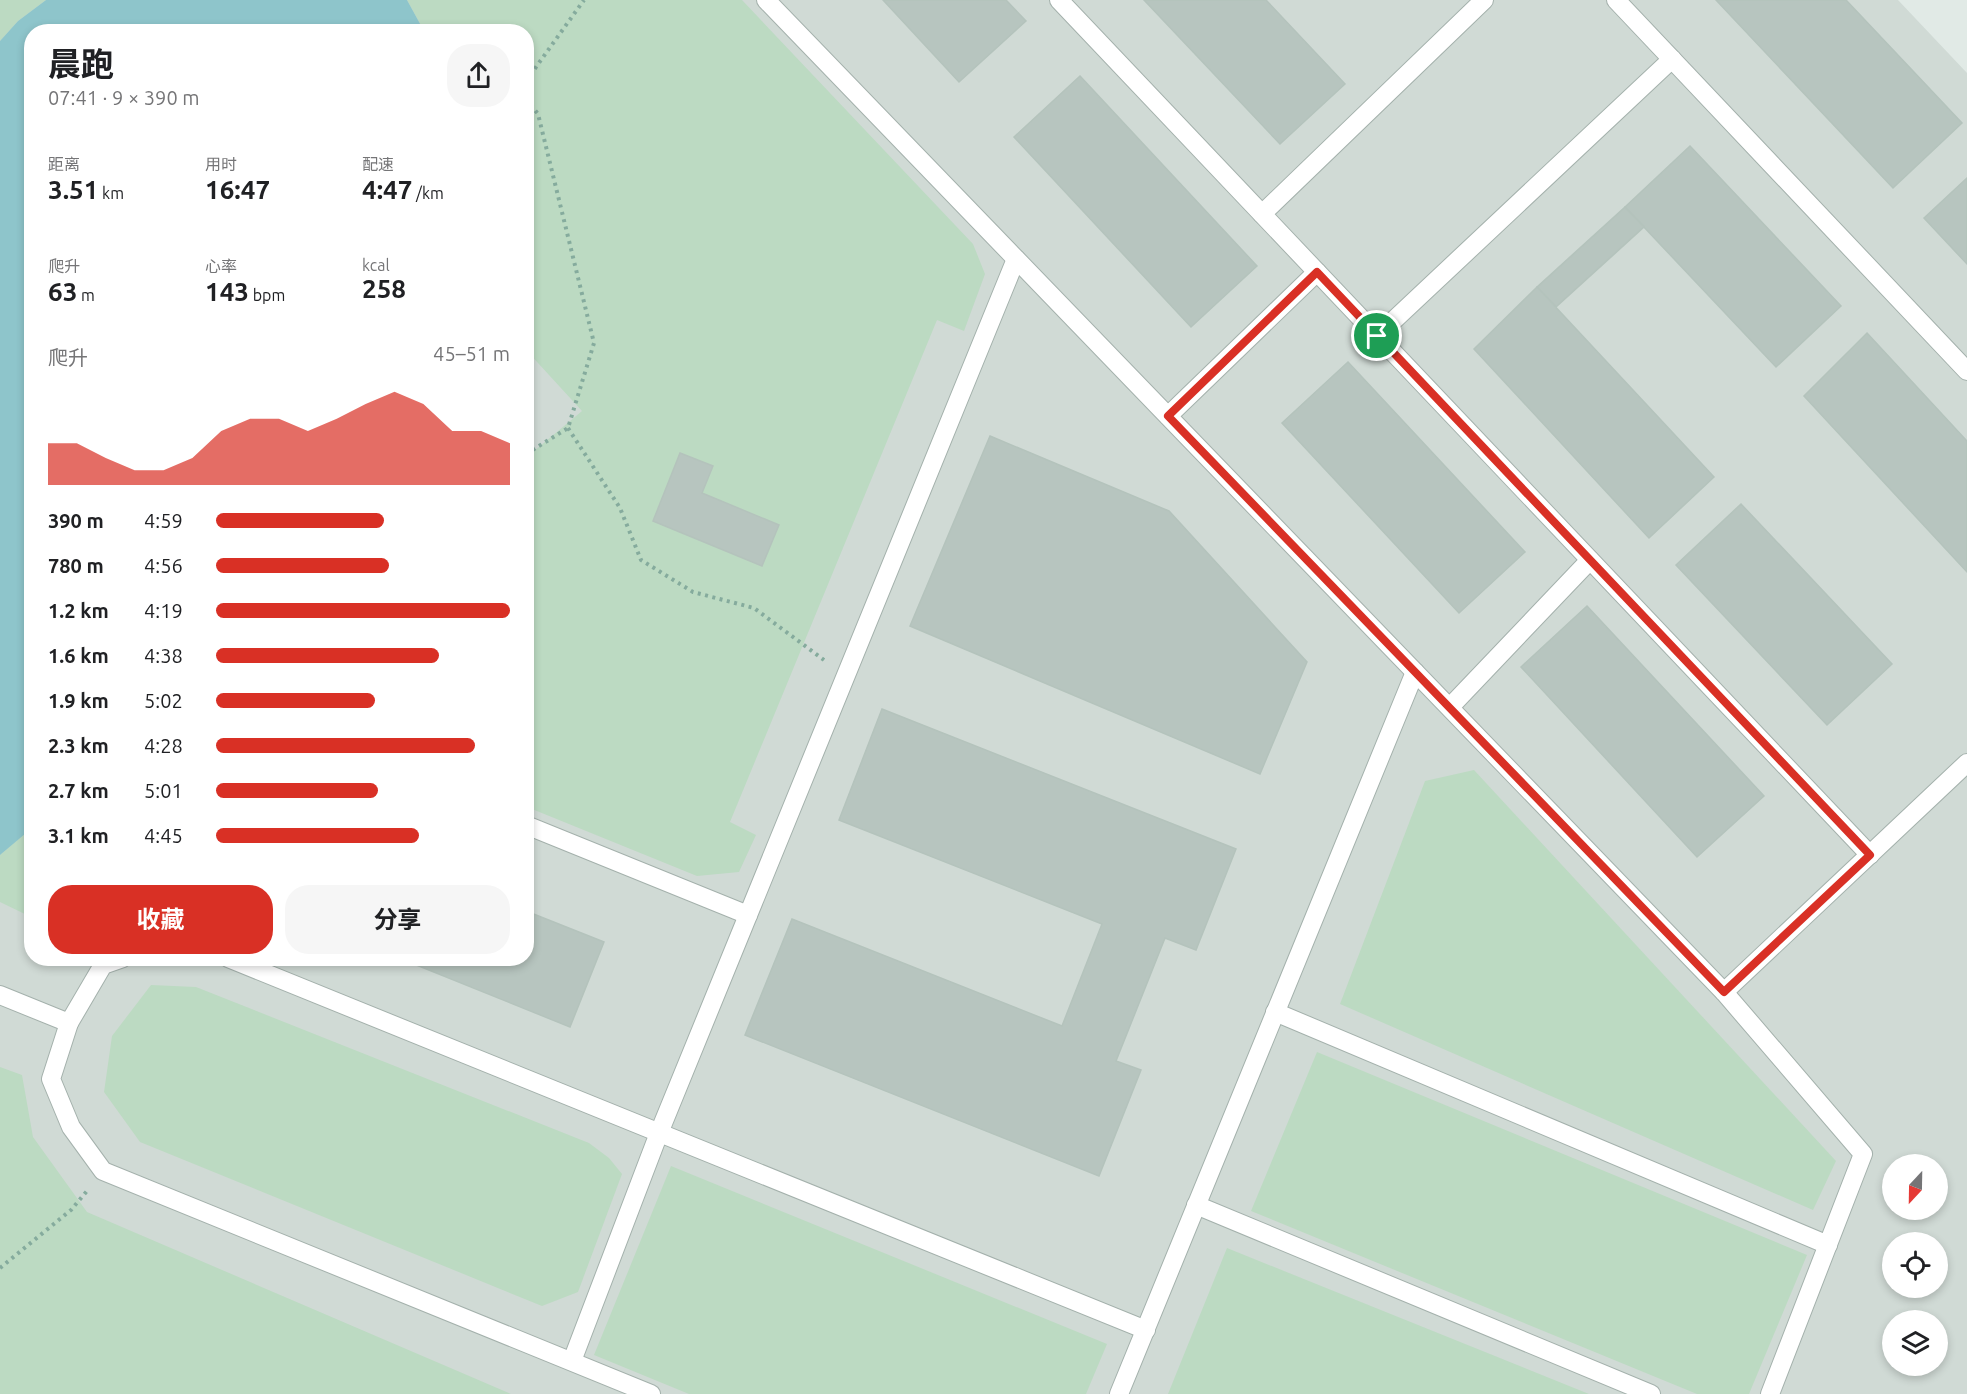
<!DOCTYPE html>
<html lang="zh">
<head>
<meta charset="utf-8">
<style>
  body { margin:0; font-family:Ubuntu,"Noto Sans SC",sans-serif; background:#f6f6f6; color:#202124; height:100vh; display:flex; flex-direction:column; font-size:22px; white-space:nowrap }
  * { box-sizing:border-box; margin:0 }
  p { font-size:20px; color:#757577 }
  .icon { flex:none; width:33px; height:33px; fill:none; stroke:currentColor; stroke-width:2; stroke-linecap:round; stroke-linejoin:round }
  .map { position:relative; flex:1; overflow:hidden }
  .side { position:absolute; left:24px; top:24px; width:510px; height:942px; display:flex; flex-direction:column; background:#fff; border-radius:24px; box-shadow:0 3px 9px #0003 }
  .side>* { flex:none }
  .needle { width:39px; rotate:202deg }
  .buttons { position:absolute; left:1882px; top:1154px; display:grid; gap:12px }
  .buttons a { display:grid; place-items:center; width:66px; height:66px; border-radius:50%; background:#fff; box-shadow:0 3px 9px #0003; font-size:30px }
  .pin { position:absolute; display:grid; place-items:center; width:51px; height:51px; color:#fff; margin:-26px; border:3px solid #fff; border-radius:50%; box-shadow:0 2px 6px #0007 }
  .round { display:grid; place-items:center; flex:none; width:63px; height:63px; border-radius:24px; background:#f6f6f6 }
  .overview { display:flex; align-items:center; justify-content:space-between; height:102px; padding:0 24px }
  h1 { font-size:33px; font-weight:700; line-height:45px }
  .metrics { display:grid; grid-template-columns:repeat(3,1fr); gap:9px; height:102px; padding:6px 24px }
  .metrics div { display:grid; align-content:center }
  .metrics b { font-size:26px; font-weight:700 }
  .metrics small { font-size:16px; font-weight:400 }
  .metrics p { font-size:16px }
  .chart { height:168px; padding:12px 24px }
  .chart p { display:flex; justify-content:space-between }
  .chart svg { width:100%; height:108px; margin-top:6px; fill:#d93025; opacity:.7 }
  .primary-button { display:flex; gap:12px; margin-top:auto; padding:12px 24px }
  .primary-button a { flex:1; height:69px; border-radius:24px; background:#d93025; color:#fff; font-size:24px; font-weight:700; line-height:69px; text-align:center }
  .primary-button a+a { background:#f6f6f6; color:#202124 }
  ul { padding:0 24px; list-style:none; font-size:20px }
  li { display:grid; grid-template-columns:96px 72px 1fr; align-items:center; height:45px }
  li i { height:15px; border-radius:8px; background:#d93025 }
  .map>svg:first-child { display:block }
  .built { fill:#d0dad5; fill-rule:evenodd }
  .green { fill:#bcdac2 }
  .water { fill:#8ec5cb }
  .building { fill:#b7c5bf; stroke:#b4c3bc; stroke-width:1.5 }
  .lines { fill:none; stroke-linecap:round; stroke-linejoin:round }
  .minor-casing { stroke:#a4b1ac; stroke-width:20 }
  .path { stroke:#85ab9d; stroke-width:4; stroke-dasharray:3 4.5; stroke-linecap:butt }
  .minor { stroke:#fff; stroke-width:18 }
  .route-casing { stroke:#fff; stroke-width:12 }
  .route { stroke:#d93025; stroke-width:8 }
</style>
</head>
<body>
<div class="map">
<svg width="1967" height="1394" viewBox="0 0 1967 1394">
  <rect width="100%" height="100%" fill="#e1eae6"/>
  <path class="built" d="M0,0H1898L1967,73V1394H0ZM32,32H526V958H32ZM1893,1164H1938V1209H1893ZM1893,1242H1938V1287H1893ZM1893,1320H1938V1365H1893Z"/>
  <g class="green">
    <polygon points="0,0 46,0 18,21 0,41"/>
    <polygon points="407,0 742,0 973,244 985,274 964,331 937,320 730,822 756,835 739,872 697,876 527,807 527,457 582,411 527,351 526,32 424,31"/>
    <polygon points="1474,770 1836,1161 1813,1210 1340,1004 1425,781"/>
    <polygon points="31,828 31,917 0,902 0,855"/>
    <polygon points="151,985 196,987 589,1143 609,1158 622,1174 578,1292 542,1306 140,1142 104,1092 112,1036"/>
    <polygon points="1317,1052 1807,1255 1749,1394 1697,1394 1251,1211"/>
    <polygon points="0,1067 22,1075 33,1137 87,1212 511,1394 0,1394"/>
    <polygon points="671,1166 1107,1344 1086,1394 689,1394 594,1355"/>
    <polygon points="1227,1248 1589,1394 1168,1394"/>
  </g>
  <polygon class="water" points="46,0 407,0 424,31 32,32 32,828 0,855 0,41 18,21"/>
  <g class="building">
    <polygon points="883,0 1006,0 1026,21 959,82"/>
    <polygon points="1144,0 1266,0 1345,84 1280,144"/>
    <polygon points="1716,0 1846,0 1962,123 1893,188"/>
    <polygon points="1080,76 1257,266 1191,327 1014,137"/>
    <polygon points="1690,146 1841,306 1776,367 1625,207"/>
    <polygon points="1967,178 1967,264 1924,218"/>
    <polygon points="1625,207 1644,227 1556,307 1537,287"/>
    <polygon points="1537,287 1714,477 1649,538 1474,349"/>
    <polygon points="1867,333 1967,441 1967,572 1804,396"/>
    <polygon points="1348,362 1525,552 1459,613 1282,423"/>
    <polygon points="990,436 1169,511 1307,662 1260,774 910,626"/>
    <polygon points="680,453 713,466 702,493 779,525 762,566 653,521"/>
    <polygon points="1741,504 1892,664 1827,725 1676,565"/>
    <polygon points="1587,606 1764,796 1697,857 1521,667"/>
    <polygon points="882,709 1236,849 1196,950 1165,938 1116,1061 1141,1070 1099,1176 745,1035 792,919 1062,1026 1102,924 839,820"/>
    <polygon points="526,911 604,942 570,1027 399,958 526,958"/>
  </g>
  <g class="lines">
    <defs>
      <g id="minor">
        <polyline points="766,0 1724,992 1863,1154 1770,1394"/>
        <polyline points="1059,0 1870,855"/>
        <polyline points="1616,0 1967,371"/>
        <polyline points="1262,214 1484,0"/>
        <polyline points="1377,336 1672,59"/>
        <polyline points="1168,416 1317,272"/>
        <polyline points="1450,707 1590,560"/>
        <polyline points="526,825 748,915"/>
        <polyline points="228,958 1146,1330"/>
        <polyline points="1724,992 1967,763"/>
        <polyline points="0,995 69,1023 103,965 123,958"/>
        <polyline points="1275,1012 1828,1245"/>
        <polyline points="69,1023 51,1079 71,1127 103,1171 651,1394"/>
        <polyline points="1196,1205 1651,1394"/>
        <polyline points="572,1361 659,1133 1016,259"/>
        <polyline points="1119,1394 1415,672"/>
      </g>
    </defs>
    <use href="#minor" class="minor-casing"/>
    <g class="path">
      <polyline points="526,81 584,0"/>
      <polyline points="526,99 538,114 594,343 568,428 526,454"/>
      <polyline points="568,428 620,508 641,560 693,592 754,608 824,660"/>
      <polyline points="0,1268 71,1210 87,1191"/>
    </g>
    <use href="#minor" class="minor"/>
  </g>
  <g class="lines">
    <defs>
      <polygon id="route" points="1317,272 1870,855 1724,992 1168,416"/>
    </defs>
    <use href="#route" class="route-casing"/>
    <use href="#route" class="route"/>
  </g>
</svg>
<div class="buttons">
<a><svg class="needle" viewBox="-14 -14 28 28"><path d="M0-13l5 13h-10z" fill="#e53935"/><path d="M0 13l5-13h-10z" fill="#757577"/></svg></a>
<a><svg class="icon" aria-label="locate" viewBox="0 0 24 24"><circle cx="12" cy="12" r="6"/><path d="M12 2v4M12 18v4M2 12h4M18 12h4"/></svg></a>
<a><svg class="icon" aria-label="layers" viewBox="0 0 24 24"><path d="M12 4l9 5-9 5-9-5zM3 14l9 5 9-5"/></svg></a>
</div>
<div class="pin" style="left:1377px;top:336px;background:#1e9e55"><svg class="icon" aria-label="arrive" viewBox="0 0 24 24"><path d="M6 21V4h12l-3 4 3 4H6"/></svg></div>
<section class="side">
<div class="overview"><div><h1>晨跑</h1><p>07:41 · 9 × 390 m</p></div><a class="round"><svg class="icon" aria-label="share" viewBox="0 0 24 24"><path d="M12 15V3M7 8l5-5 5 5M5 13v7h14v-7"/></svg></a></div>
<div class="metrics">
<div><p>距离</p><b>3.51<small> km</small></b></div>
<div><p>用时</p><b>16:47</b></div>
<div><p>配速</p><b>4:47<small> /km</small></b></div>
</div>
<div class="metrics">
<div><p>爬升</p><b>63<small> m</small></b></div>
<div><p>心率</p><b>143<small> bpm</small></b></div>
<div><p>kcal</p><b>258</b></div>
</div>
<div class="chart"><p><span>爬升</span>45–51 m</p>
<svg viewBox="0 0 160 44" preserveAspectRatio="none"><path d="M0 44V27L10 27L20 33L30 38L40 38L50 33L60 22L70 17L80 17L90 22L100 17L110 11L120 6L130 11L140 22L150 22L160 27V44z"/></svg>
</div>
<ul>
<li><b>390 m</b>4:59<i style="width:57%"></i></li>
<li><b>780 m</b>4:56<i style="width:59%"></i></li>
<li><b>1.2 km</b>4:19<i style="width:100%"></i></li>
<li><b>1.6 km</b>4:38<i style="width:76%"></i></li>
<li><b>1.9 km</b>5:02<i style="width:54%"></i></li>
<li><b>2.3 km</b>4:28<i style="width:88%"></i></li>
<li><b>2.7 km</b>5:01<i style="width:55%"></i></li>
<li><b>3.1 km</b>4:45<i style="width:69%"></i></li>
</ul>
<div class="primary-button"><a>收藏</a><a>分享</a></div>
</section>
</div>
</body>
</html>
